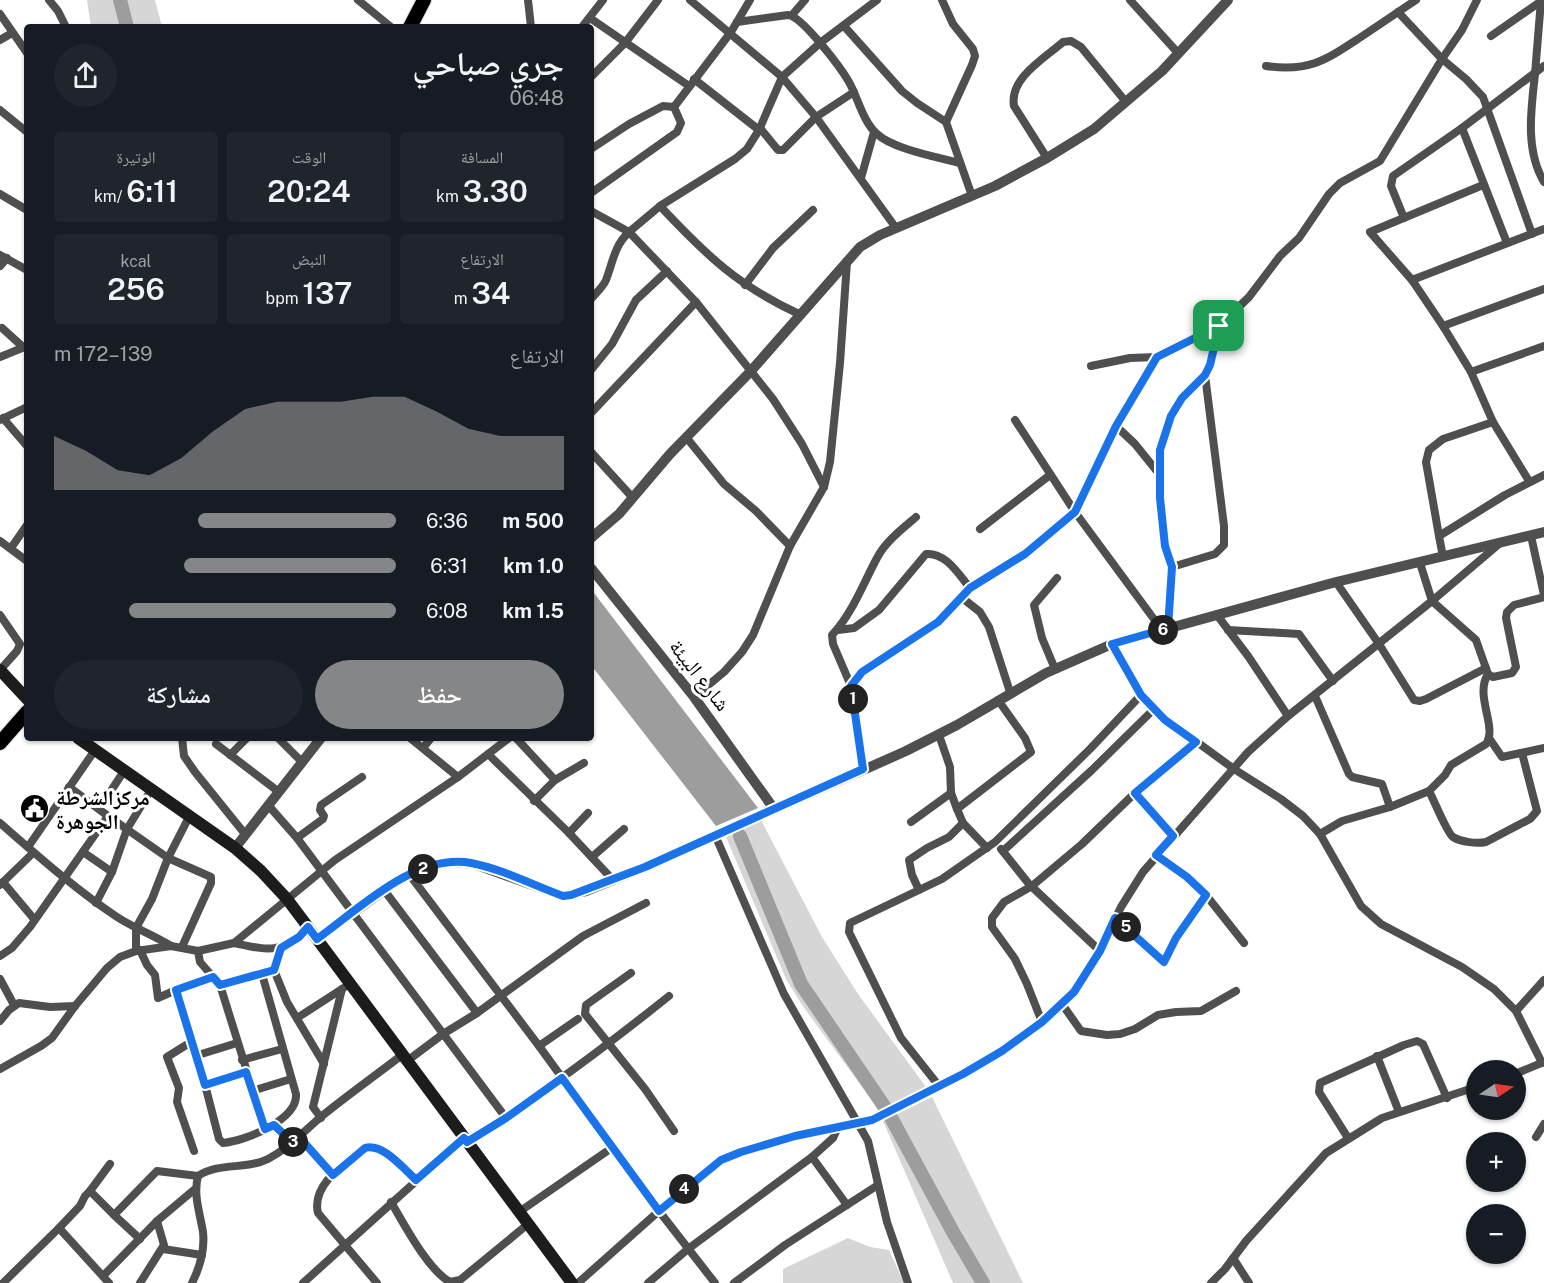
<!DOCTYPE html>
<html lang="ar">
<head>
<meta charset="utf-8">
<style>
  body { margin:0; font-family:"Public Sans","Noto Naskh Arabic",sans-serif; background:#20242c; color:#f1f3f6; direction:rtl; height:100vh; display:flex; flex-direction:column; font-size:22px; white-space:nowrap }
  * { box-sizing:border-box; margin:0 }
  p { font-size:20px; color:#9ea1a6 }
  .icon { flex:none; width:33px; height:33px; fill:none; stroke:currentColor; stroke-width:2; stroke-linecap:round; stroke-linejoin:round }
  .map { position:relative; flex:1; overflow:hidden; direction:ltr }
  .sheet { position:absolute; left:24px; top:24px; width:570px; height:717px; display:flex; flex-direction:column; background:#171b24; border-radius:6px; box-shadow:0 2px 4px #0004; direction:rtl }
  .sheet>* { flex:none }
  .needle { width:39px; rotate:77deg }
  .tools { position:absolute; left:1466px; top:1060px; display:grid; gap:12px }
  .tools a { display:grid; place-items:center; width:60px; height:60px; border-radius:50%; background:#171b24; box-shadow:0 2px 4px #0004; font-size:30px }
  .pin { position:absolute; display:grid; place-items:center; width:51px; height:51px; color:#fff; margin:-26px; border-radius:12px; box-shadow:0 3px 9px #0006 }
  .km { position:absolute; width:30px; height:30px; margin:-15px; border-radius:50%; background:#222; color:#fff; font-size:16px; line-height:30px; text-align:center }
  .round { display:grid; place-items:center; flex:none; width:63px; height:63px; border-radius:32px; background:#20242c }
  .head { display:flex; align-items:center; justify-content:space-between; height:102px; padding:0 30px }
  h1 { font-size:33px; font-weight:600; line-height:45px }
  .metrics { display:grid; grid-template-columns:repeat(3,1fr); gap:9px; height:102px; padding:6px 30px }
  .metrics div { display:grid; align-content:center; border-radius:6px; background:#20242c; text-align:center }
  .metrics b { font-size:30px; font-weight:600 }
  .metrics small { font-size:16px; font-weight:400 }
  .metrics p { font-size:16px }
  .chart { height:168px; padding:12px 30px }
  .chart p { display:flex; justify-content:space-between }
  .chart svg { width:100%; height:108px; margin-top:6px; fill:#858687; opacity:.7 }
  .primary-button { display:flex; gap:12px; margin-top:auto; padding:12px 30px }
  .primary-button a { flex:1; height:69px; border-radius:36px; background:#858687; color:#fff; font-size:24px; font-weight:600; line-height:69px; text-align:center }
  .primary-button a+a { background:#20242c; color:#f1f3f6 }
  ul { padding:0 30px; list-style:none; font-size:20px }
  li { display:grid; grid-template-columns:96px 72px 1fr; align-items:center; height:45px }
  li i { height:15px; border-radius:8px; background:#858687 }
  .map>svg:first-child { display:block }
  .green { fill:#d6d6d6 }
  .water { fill:#9d9d9d }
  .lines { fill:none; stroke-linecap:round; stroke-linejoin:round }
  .river { stroke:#9d9d9d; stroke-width:14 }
  .primary-casing { stroke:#dbdbdb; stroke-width:16 }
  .minor { stroke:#4f4f4f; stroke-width:8 }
  .tertiary { stroke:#4f4f4f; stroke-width:10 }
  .secondary { stroke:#1c1c1c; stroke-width:12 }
  .primary { stroke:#000; stroke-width:14 }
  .route-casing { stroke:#fff; stroke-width:12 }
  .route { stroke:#1a73e8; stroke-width:8 }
  .labels { text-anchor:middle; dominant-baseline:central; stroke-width:6; stroke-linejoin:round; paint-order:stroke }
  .street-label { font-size:21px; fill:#000; stroke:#fff }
  .poi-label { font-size:21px; font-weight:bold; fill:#000; stroke:#fff; text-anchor:start }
</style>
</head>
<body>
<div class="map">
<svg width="1544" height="1283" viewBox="0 0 1544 1283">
  <rect width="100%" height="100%" fill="#fff"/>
  <g class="green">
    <polygon points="87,0 155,0 162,27 91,27"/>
    <polygon points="761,820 822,937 858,994 926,1087 879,1110 802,1005 786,979 726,837"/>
    <polygon points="932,1097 1023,1283 953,1283 883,1121"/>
    <polygon points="848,1238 870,1247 889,1250 904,1283 783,1283 783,1269"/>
  </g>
  <polygon class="water" points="591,589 758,808 716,826 591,665"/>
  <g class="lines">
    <g class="river">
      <polyline points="120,0 127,27"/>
      <polyline points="740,836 801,984 888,1112 953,1232 983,1283"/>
    </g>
    <defs>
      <g id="primary">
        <polyline points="410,27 424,0"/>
        <polyline points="0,743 27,712"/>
      </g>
    </defs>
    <use href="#primary" class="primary-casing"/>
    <g class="minor">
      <polyline points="49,0 58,11 66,27"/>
      <polyline points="358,0 391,27"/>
      <polyline points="528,0 531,27"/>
      <polyline points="690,0 782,77 816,117 896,228"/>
      <polyline points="942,0 953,24 973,49 975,56 972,65 946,122"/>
      <polyline points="1130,0 1178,53"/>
      <path d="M1541,0C1539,25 1537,49 1535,74C1531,110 1525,150 1544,182"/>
      <polyline points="1398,12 1442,59 1466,79 1483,97 1532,234"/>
      <polyline points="0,14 27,53"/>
      <polyline points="792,15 805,0"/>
      <polyline points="590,18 689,86"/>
      <path d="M737,22L788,15C802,16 841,68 849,82C858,98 863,122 877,134C893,149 937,157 959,163"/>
      <polyline points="844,26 902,91 917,103 946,122 972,196"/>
      <polyline points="582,27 603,0"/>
      <polyline points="1491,36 1540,2"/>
      <polyline points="0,40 12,33"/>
      <path d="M1266,66C1310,72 1326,60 1361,37C1379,25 1398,12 1416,0"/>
      <polyline points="591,77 625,43 658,0"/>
      <polyline points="694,79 759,130"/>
      <polyline points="674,107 731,32 750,0"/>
      <polyline points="0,110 27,132"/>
      <polyline points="760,128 778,150 783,150 816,117 854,92"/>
      <polyline points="591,149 629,124 663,106 674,107"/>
      <path d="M1047,158L1014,106C1009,78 1045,58 1063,42L1071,41L1081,47L1126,102"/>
      <polyline points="861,178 874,132"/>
      <polyline points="1483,185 1370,232 1412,280 1443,326 1471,372 1493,422 1529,481"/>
      <polyline points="591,193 677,132 681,123 674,107"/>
      <polyline points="0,194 27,210"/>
      <path d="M660,206C707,256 738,286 801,315"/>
      <polyline points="591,211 629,232 660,206 735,159 747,149 759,130 782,77 820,43 877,0"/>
      <polyline points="1404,218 1391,186 1393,176 1462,128"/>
      <polyline points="1507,243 1462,128 1544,66"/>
      <polyline points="0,255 27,270"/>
      <polyline points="0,266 7,258"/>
      <polyline points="1412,280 1544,229"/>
      <polyline points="745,285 773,248 813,210"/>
      <path d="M591,299C596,293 603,287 606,280C613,262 614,246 629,232L696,302L773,399L802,444L824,487"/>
      <polyline points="1443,326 1544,289"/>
      <polyline points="2,328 23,347"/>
      <polyline points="0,357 27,346"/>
      <polyline points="1091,366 1130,358 1157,357 1219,326 1249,297 1280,256 1299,238 1329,194 1340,183 1380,161 1442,59 1462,30 1477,0"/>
      <polyline points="591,370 612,344 636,300 667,271"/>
      <polyline points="1471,372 1544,346"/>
      <polyline points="591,413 696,302"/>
      <polyline points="3,418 27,446"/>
      <polyline points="0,420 27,407"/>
      <polyline points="1015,420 1075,512 1162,630"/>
      <polyline points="1116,426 1135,444 1160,475"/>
      <polyline points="686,437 724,484 756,511 790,546"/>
      <polyline points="591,452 633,498"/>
      <polyline points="980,529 1050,475"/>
      <polyline points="1439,536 1426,462 1429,450 1443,439 1493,422"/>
      <polyline points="1531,536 1544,595"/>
      <polyline points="0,541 27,561"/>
      <polyline points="11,548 27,525"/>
      <polyline points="1443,557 1439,536 1505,495 1544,475"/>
      <polyline points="1420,563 1432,601 1476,640 1488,674 1493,677 1512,673 1516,667 1506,618 1507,612 1514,605 1544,597"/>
      <polyline points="1172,567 1215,554 1224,545 1224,526 1205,375"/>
      <polyline points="1336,582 1379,644 1414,700 1420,701 1426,699 1486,668"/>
      <polyline points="961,597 980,612 989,627 1010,692"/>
      <polyline points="0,615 20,644 17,651 0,670"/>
      <polyline points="1217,615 1248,656 1288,716"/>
      <polyline points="1168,628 1172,567 1165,546 1160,498 1160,450 1171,416 1182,398 1205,375 1210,365 1219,326"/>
      <path d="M838,630L854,628L879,610L926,554C946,552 959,575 970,588"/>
      <polyline points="1228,630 1299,634 1333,681"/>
      <polyline points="1112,644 1141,695 1153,710 1234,769 1281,799 1303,816 1320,834 1361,906 1381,924 1462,967 1494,989 1516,1011 1542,1063"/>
      <polyline points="1055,669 1042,638 1034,605 1057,578"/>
      <path d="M851,686L833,644L832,635C852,614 863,584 877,558C885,542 902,529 916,517"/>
      <polyline points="1315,696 1349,774 1352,777 1382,784 1390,807"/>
      <polyline points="694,697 724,672 742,652 753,635 790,546 824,487 830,462 840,363 847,262"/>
      <polyline points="939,735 950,767 951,793 957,809 963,823 987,848"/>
      <polyline points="182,738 184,756 195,772 245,834"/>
      <polyline points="278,738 302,762"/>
      <polyline points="410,738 458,777"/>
      <polyline points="516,738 555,780"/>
      <polyline points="1489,738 1502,757 1544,748"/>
      <polyline points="216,744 279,792"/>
      <polyline points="423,748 431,738"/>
      <polyline points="488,754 569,833 613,880"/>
      <polyline points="230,755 247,738"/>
      <polyline points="863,769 851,686 862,672 938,623 970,588 1025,554 1075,512 1116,426 1157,357"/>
      <polyline points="69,787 108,816 168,858 211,877 211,883 182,947"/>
      <path d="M1429,791C1434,800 1447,833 1453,837C1461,842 1477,844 1486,842L1530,819L1537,811L1522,753"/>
      <polyline points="1135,793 1173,836"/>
      <polyline points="534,801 555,780 584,763"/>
      <polyline points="268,805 297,838 506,1118"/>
      <polyline points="99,809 124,771"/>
      <polyline points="957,809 1031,752 1025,738 998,700"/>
      <polyline points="911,822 951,793"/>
      <path d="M0,823C38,856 75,889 117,917C134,928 153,935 171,946"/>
      <polyline points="569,833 588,813"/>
      <path d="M1320,834L1342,821L1390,807L1429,791L1445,775L1451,765L1486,744C1498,727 1474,696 1488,674"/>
      <polyline points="715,835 784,994 868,1141 887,1222 908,1283"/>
      <polyline points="297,838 323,819 324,816 320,810 321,805 362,777"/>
      <polyline points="28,847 95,750"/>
      <polyline points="1001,849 1029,884 1100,951"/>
      <polyline points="1003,851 1092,770 1153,710"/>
      <polyline points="83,852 112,872"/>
      <polyline points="1156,855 1187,877 1206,895 1244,943"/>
      <polyline points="592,857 624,829"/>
      <polyline points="409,874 539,1046 659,1211 715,1283"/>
      <polyline points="3,882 34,919"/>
      <polyline points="0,885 33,853"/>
      <polyline points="384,890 477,1013"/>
      <polyline points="919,890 912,875 909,860 927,848 949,837 963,823"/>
      <polyline points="96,903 112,872 127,829 151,790"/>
      <polyline points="1115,918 1164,962 1176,938 1206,895"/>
      <path d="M234,943C268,950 281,955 308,927"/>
      <polyline points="281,948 274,970 287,1002 324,1064"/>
      <polyline points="140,950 147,965 155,975 158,998 176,990"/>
      <polyline points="136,951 136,928 152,899 168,858 189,817"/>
      <polyline points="198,951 200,962 220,985 274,970"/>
      <polyline points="0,956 12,948 30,927 108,816"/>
      <polyline points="631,973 586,1005 585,1014 645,1089 674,1131"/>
      <path d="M213,977L176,990L202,1073L219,1139L223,1143C245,1141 298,1120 296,1094L262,974"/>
      <polyline points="0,979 14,1005"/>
      <polyline points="220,985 265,1129"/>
      <polyline points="1062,1004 1081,1031 1107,1035 1120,1034 1135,1029 1158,1015 1176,1012 1201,1011 1236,991"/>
      <polyline points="1516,1011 1544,980"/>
      <polyline points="297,1018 345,987"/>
      <polyline points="0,1021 9,1010 19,1003 50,1007 75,1006"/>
      <polyline points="1042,1022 1027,984 1015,959 992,927 992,918 1004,902 1032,886 1082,844 1135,793 1196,742"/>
      <polyline points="191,1042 167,1057 179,1088 177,1102 194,1151"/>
      <polyline points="539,1046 578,1019"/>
      <polyline points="195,1056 237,1043"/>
      <polyline points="1377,1056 1399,1112"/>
      <polyline points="242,1060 282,1049"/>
      <polyline points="407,1061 443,1034 477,1013 583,936 646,903"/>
      <polyline points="0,1069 41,1046 52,1038 75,1006 107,968 120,957 136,951 171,946 198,951 234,943 335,860 458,777 509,738"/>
      <polyline points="1515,1074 1544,1062"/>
      <polyline points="205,1085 246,1072"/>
      <polyline points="939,1086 901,1038 849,932 850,923 942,879 995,842 1090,749 1141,695"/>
      <polyline points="252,1091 291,1079"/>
      <polyline points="321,1118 313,1107 342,989"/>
      <polyline points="274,1125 293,1143"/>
      <polyline points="1536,1137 1544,1124"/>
      <polyline points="300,1138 332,1175"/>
      <polyline points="1348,1138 1319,1092 1320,1083 1404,1045 1417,1041 1423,1044 1447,1098"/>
      <path d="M467,1142C537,1098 604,1048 669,996"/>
      <polyline points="812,1157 847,1205"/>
      <polyline points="90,1191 110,1164"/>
      <path d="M391,1202C404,1224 428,1270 450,1282L460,1280L528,1224"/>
      <polyline points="519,1212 613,1147"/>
      <polyline points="59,1228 80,1206 85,1196 90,1191 114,1215"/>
      <polyline points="140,1239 114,1215 157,1171 198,1176"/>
      <polyline points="163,1249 202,1255"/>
      <polyline points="1233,1258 1249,1283"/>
      <polyline points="103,1276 157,1221 195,1189"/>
      <polyline points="3,1283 59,1228 109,1283"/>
      <polyline points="140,1283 164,1245 157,1221"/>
      <path d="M192,1283C200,1267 205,1250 203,1232C200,1213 193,1195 198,1176C219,1162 246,1170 268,1159C289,1148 304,1131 322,1116C348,1095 376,1075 402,1055"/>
      <polyline points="303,1283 464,1138"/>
      <path d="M377,1283L318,1213C311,1184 346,1163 365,1148C383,1143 403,1168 416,1180"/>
      <polyline points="578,1283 659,1211 721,1160 795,1136 872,1120 963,1074 1002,1051 1042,1022 1074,992 1083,981 1100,951 1121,907 1143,872 1248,752 1288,716 1432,601 1499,544"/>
      <polyline points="648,1283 688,1249 812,1157 833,1138 838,1127"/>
      <polyline points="734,1283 785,1245 878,1185"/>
      <polyline points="1211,1283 1225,1269 1246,1241 1326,1153 1382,1118 1476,1087"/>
    </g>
    <g class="tertiary">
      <polyline points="591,538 619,514 670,454 750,372 860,247 880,235 995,186 1047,158 1094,129 1162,71 1228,0"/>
      <polyline points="591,568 694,697 774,809"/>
      <polyline points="235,848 321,738"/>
      <polyline points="317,939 401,878 440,864 454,862 474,864 563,896 586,891 645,867 906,751 957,725 1046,673 1112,644 1336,582 1544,532"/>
    </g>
    <g class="secondary">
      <polyline points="0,670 27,699"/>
      <polyline points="78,738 235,848 261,871 287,899 317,939 572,1283"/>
    </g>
    <use href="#primary" class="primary"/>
  </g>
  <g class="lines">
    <defs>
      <path id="route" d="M1219,326L1210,365L1205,375L1182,398L1171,416L1160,450V498L1165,546L1172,567L1168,628L1112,644L1141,695L1165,720L1196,742L1135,793L1173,836L1156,855L1187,877L1206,895L1176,938L1164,962L1115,918L1100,951L1074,992L1042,1022L1002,1051L963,1074L872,1120L795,1136L741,1152L721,1160L659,1211L562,1078L506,1118L467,1142L464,1138L416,1180C403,1168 383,1143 365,1148L333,1175L300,1138L293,1143L274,1125L265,1129L246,1072L205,1085L176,990L213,977L220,985L274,970L281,948L299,937L308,927L317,939C359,909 415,853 471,863C502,869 533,885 563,896L571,895L645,867L863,769L851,686L862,672L938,622L970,588L1025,554L1075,512L1116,426L1157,357Z"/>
    </defs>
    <use href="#route" class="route-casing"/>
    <use href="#route" class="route"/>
  </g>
  <defs>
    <symbol id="civic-disc" viewBox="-11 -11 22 22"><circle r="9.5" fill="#000" stroke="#fff"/><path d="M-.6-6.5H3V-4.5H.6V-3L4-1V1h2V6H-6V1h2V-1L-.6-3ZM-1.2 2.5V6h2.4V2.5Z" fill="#fff"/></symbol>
  </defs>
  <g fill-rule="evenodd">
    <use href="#civic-disc" x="18" y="792" width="33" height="33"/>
  </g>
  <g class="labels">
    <g class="street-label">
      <text transform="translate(700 675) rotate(52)">شارع البيئة</text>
    </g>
    <g class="poi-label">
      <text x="56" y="797">مركزالشرطة<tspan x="56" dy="24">الجوهرة</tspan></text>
    </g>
  </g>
</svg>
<div class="tools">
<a><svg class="needle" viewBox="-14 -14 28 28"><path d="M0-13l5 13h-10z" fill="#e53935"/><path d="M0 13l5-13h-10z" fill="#9ea1a6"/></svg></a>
<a>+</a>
<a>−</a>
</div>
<div class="pin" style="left:1219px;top:326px;background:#1e9e55"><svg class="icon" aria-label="arrive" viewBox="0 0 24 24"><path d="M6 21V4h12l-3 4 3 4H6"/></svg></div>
<b class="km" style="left:853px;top:699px">1</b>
<b class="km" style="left:423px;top:869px">2</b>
<b class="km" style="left:293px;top:1142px">3</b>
<b class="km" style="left:684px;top:1189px">4</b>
<b class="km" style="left:1126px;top:927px">5</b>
<b class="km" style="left:1163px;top:630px">6</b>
<section class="sheet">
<div class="head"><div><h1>جري صباحي</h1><p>06:48</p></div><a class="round"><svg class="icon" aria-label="share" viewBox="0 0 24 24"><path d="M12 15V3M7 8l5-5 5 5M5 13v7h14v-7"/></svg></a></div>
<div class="metrics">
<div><p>المسافة</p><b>3.30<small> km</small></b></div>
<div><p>الوقت</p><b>20:24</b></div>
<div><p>الوتيرة</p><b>6:11<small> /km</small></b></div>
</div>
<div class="metrics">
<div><p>الارتفاع</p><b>34<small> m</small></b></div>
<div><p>النبض</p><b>137<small> bpm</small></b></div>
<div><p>kcal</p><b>256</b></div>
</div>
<div class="chart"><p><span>الارتفاع</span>139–172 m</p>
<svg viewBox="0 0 160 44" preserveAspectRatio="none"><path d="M0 44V22L10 28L20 36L30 38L40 31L50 20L60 11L70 8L80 8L90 8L100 6L110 6L120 12L130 19L140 22L150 22L160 22V44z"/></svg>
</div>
<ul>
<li><b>500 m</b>6:36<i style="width:58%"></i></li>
<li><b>1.0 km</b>6:31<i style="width:62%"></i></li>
<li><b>1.5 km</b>6:08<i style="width:78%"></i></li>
</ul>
<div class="primary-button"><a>حفظ</a><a>مشاركة</a></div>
</section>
</div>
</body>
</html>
